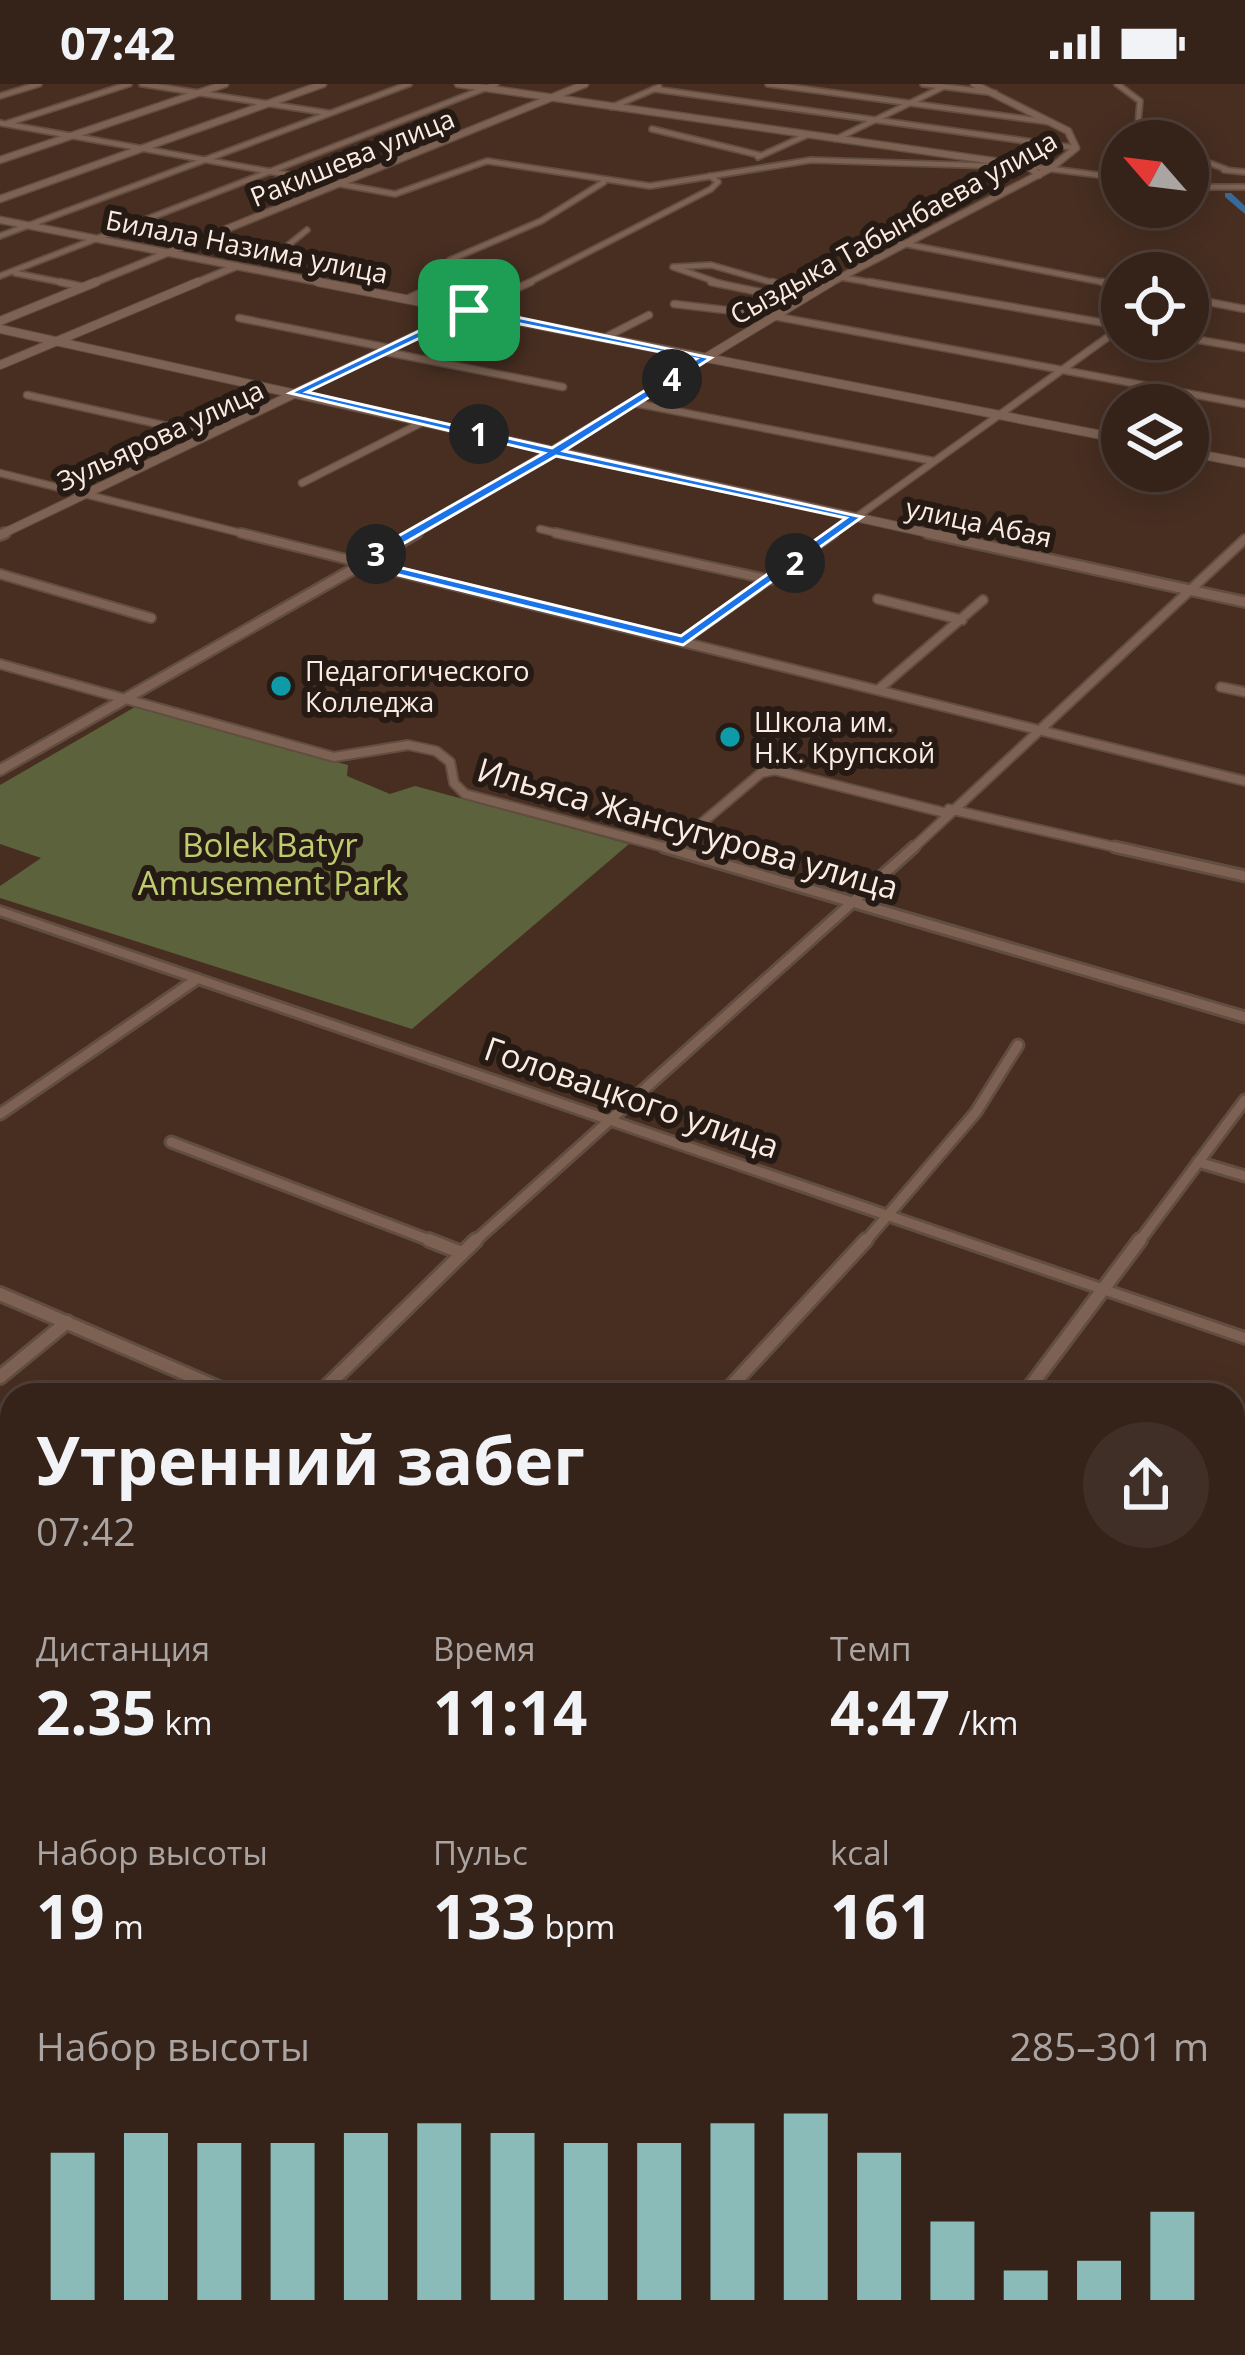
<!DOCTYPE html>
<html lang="ru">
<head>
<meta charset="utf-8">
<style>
  body { margin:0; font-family:"Open Sans",sans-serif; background:#402f26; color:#f1f3f6; height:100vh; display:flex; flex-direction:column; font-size:45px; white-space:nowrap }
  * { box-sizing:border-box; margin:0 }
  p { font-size:39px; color:#aaa4a2 }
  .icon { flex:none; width:66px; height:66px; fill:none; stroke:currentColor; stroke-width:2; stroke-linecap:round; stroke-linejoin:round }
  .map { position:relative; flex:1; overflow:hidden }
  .sheet { position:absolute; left:0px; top:1299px; width:1245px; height:972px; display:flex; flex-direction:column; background:#352219; border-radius:36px 36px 0 0; box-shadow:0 6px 30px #0003,0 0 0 3px #4f3f38 }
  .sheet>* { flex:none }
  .needle { width:78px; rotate:298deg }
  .fabs { position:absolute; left:1101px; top:36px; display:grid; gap:24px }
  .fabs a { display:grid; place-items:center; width:108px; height:108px; border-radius:50%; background:#352219; box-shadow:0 6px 30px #0003,0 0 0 3px #4f3f38; font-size:60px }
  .pin { position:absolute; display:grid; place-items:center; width:102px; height:102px; color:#fff; margin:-51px; border-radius:24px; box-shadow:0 6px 18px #0006 }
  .km { position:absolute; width:60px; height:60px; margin:-30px; border-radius:50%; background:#222; color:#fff; font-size:33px; line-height:60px; text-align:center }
  .round { display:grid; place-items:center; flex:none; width:126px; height:126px; border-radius:63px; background:#402f26 }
  .head { display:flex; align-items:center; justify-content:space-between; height:204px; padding:0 36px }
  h1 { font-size:66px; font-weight:700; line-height:90px }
  .figures { display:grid; grid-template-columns:repeat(3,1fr); gap:18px; height:204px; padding:12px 36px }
  .figures div { display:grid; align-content:center }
  .figures b { font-size:60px; font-weight:700 }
  .figures small { font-size:33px; font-weight:400 }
  .figures p { font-size:33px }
  .chart { height:336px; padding:24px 36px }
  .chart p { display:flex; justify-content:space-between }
  .chart svg { width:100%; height:216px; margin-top:12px; stroke:#8bbbb9; stroke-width:6 }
  .status { display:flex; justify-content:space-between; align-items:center; height:84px; padding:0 60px; background:#352219; direction:ltr }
  .status svg { height:33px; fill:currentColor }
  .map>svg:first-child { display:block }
  .green { fill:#5c623c }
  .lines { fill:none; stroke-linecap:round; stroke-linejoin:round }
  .river { fill:#3a6a97; fill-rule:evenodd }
  .minor-far5-casing { stroke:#624d41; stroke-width:8 }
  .minor-far4-casing { stroke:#624d41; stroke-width:9 }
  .minor-far3-casing { stroke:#624d41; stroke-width:12 }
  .minor-far2-casing { stroke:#624d41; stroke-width:15 }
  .minor-far1-casing { stroke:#624d41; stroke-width:18 }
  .minor-casing { stroke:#624d41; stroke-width:21 }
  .tertiary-far2-casing { stroke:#624d41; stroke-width:9 }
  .tertiary-far1-casing { stroke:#624d41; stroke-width:10 }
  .tertiary-casing { stroke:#624d41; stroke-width:14 }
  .secondary-casing { stroke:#624d41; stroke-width:6 }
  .minor-far5 { stroke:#7d6253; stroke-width:4.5 }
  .minor-far4 { stroke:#7d6253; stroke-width:6 }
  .minor-far3 { stroke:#7d6253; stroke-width:8 }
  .minor-far2 { stroke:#7d6253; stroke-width:9 }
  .minor-far1 { stroke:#7d6253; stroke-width:12 }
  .minor { stroke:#7d6253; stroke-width:15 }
  .tertiary-far2 { stroke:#7d6253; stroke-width:6 }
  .tertiary-far1 { stroke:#7d6253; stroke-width:8 }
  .tertiary { stroke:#7d6253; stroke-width:9 }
  .secondary { fill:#7d6253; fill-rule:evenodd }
  .route { fill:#1a73e8; stroke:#fff; stroke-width:3; fill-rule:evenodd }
  .culture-dot { fill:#0f9aa8; stroke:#251a14; stroke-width:4.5 }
  .labels { text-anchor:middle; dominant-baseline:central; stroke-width:12; stroke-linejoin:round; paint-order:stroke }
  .far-street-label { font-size:27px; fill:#fbebe2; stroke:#251a14 }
  .far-poi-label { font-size:27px; fill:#fbebe2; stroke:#251a14; text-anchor:start }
  .street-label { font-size:33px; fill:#fbebe2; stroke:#251a14 }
  .park-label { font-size:33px; fill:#bfcc6e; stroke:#251a14 }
</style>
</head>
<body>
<div class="status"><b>07:42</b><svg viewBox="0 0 49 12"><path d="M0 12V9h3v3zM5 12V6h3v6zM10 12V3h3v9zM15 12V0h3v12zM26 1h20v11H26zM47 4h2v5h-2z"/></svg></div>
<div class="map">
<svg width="1245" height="2271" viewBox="0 0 1245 2271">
  <rect width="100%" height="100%" fill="#472e21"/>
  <polygon class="green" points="135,623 348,681 347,692 390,710 415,702 629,760 412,945 0,814 0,802 41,774 0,760 0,701"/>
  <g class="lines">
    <polygon class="river" points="1225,109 1231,109 1245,122 1245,130 1225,113"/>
    <defs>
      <g id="minor-far5">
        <polyline points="142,0 328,29"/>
        <polyline points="768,0 1050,38"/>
        <polyline points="923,0 995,9"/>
        <polyline points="1117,0 1140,17 1138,40 1164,57"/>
        <polyline points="654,5 1076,64"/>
        <polyline points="0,12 39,0"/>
        <polyline points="612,23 659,3"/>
        <polyline points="0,39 395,110 487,77 650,102 811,76 994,82"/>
        <polyline points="8,39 129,0"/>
        <polyline points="652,45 759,71"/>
        <polyline points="836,55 943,3"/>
        <polyline points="1188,71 1228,86"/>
        <polyline points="758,73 807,51"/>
        <polyline points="1028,82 1122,94"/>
        <polyline points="1224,86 1245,88"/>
        <polyline points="1188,103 1245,103"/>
        <polyline points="0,152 409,0"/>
        <polyline points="900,159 1118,201"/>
        <polyline points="287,162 307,146"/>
        <polyline points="475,183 450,176 541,137 604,98"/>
        <polyline points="15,189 75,201"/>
        <polyline points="0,192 496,0"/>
        <polyline points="839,193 886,201"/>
        <polyline points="436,201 475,183"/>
        <polyline points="524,201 711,105 718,98 710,92"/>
        <polyline points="725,201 673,183 711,181 781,201"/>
      </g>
      <g id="minor-far4">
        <polyline points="60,198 84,203"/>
        <polyline points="711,198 779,212 753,230 739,225"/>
        <polyline points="772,198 812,209"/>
        <polyline points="869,198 1122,242"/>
        <polyline points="1102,198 1122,202"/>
        <polyline points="409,214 443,198"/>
        <polyline points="1188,214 1245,225"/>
        <polyline points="674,220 734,227 765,219"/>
        <polyline points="469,226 531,198"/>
        <polyline points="773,232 1245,320"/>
        <polyline points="239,234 389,264"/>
        <polyline points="604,254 649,231"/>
        <polyline points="1188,254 1245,264"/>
        <polyline points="381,267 563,303"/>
        <polyline points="27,311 208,351"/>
        <polyline points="634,319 933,377"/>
        <polyline points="0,389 253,452"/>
        <polyline points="302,399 425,337"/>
        <polyline points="540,445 570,452"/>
        <polyline points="830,452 1122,243"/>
      </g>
      <g id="minor-far3">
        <polyline points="241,449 1245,697"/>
        <polyline points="556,449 771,496"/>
        <polyline points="0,490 151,534"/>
        <polyline points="878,515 962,536"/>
        <polyline points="683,556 834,449"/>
        <polyline points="0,580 334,673 408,661 436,667 450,678 454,699 465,710 675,766"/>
        <polyline points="1221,603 1245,608"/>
        <polyline points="879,605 983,516"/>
        <polyline points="949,725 1128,766"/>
        <polyline points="671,765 761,689 775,686 946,729"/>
        <polyline points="911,766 1245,455"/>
      </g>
      <g id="minor-far2">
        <polyline points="664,763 1245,933"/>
        <polyline points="1115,763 1245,792"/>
        <polyline points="0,1030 197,895"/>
        <polyline points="171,1058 437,1159"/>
        <polyline points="1198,1078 1245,1092"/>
        <polyline points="473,1159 914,763"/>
        <polyline points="864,1159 976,1028 1018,961"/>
        <polyline points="1138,1159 1245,1016"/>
      </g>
      <g id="minor-far1">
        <polyline points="429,1156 462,1169"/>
        <polyline points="0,1210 235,1311"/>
        <polyline points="0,1293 67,1238"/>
        <polyline points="318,1311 476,1156"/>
        <polyline points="723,1311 866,1156"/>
        <polyline points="1024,1311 1140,1156"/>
        <polyline points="1233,1484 1245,1489"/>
        <polyline points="0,1596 12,1585"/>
      </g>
      <g id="minor">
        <polyline points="1233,1727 1245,1732"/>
        <polyline points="0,1813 12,1820"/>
        <polyline points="838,2259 860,2271"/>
        <polyline points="294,2271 303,2259"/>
        <polyline points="637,2271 644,2259"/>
      </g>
      <g id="tertiary-far2">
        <polyline points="458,0 1028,82 1039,91"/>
        <polyline points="0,76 225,0"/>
        <polyline points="0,115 323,0"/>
        <polyline points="0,136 334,201"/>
        <polyline points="88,201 585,0"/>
        <polyline points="191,201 237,182"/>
        <polyline points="826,201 1051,84 1076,64 1068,47 974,0"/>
      </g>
      <g id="tertiary-far1">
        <polyline points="318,198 1122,355"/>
        <polyline points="0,237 96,198"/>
        <polyline points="0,245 942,452"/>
        <polyline points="0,281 198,198"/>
        <polyline points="1188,368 1245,379"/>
        <polyline points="0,451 469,226"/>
        <polyline points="411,452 831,198"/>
      </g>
      <g id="tertiary">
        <polyline points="928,449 1245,518"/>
        <polyline points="0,451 5,449"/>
        <polyline points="0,686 417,449"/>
      </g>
      <polygon id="secondary" points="0,823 1245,1249 1245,1259 0,831"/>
    </defs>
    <use href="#minor-far5" class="minor-far5-casing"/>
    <use href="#minor-far4" class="minor-far4-casing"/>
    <use href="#minor-far3" class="minor-far3-casing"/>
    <use href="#minor-far2" class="minor-far2-casing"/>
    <use href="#minor-far1" class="minor-far1-casing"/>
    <use href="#minor" class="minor-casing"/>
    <use href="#tertiary-far2" class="tertiary-far2-casing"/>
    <use href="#tertiary-far1" class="tertiary-far1-casing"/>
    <use href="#tertiary" class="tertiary-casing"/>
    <use href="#secondary" class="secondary-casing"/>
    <use href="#minor-far5" class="minor-far5"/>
    <use href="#minor-far4" class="minor-far4"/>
    <use href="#minor-far3" class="minor-far3"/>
    <use href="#minor-far2" class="minor-far2"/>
    <use href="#minor-far1" class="minor-far1"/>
    <use href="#minor" class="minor"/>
    <use href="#tertiary-far2" class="tertiary-far2"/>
    <use href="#tertiary-far1" class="tertiary-far1"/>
    <use href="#tertiary" class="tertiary"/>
    <use href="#secondary" class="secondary"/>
  </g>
  <path class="route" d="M469,223L711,274L564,367L862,433L683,561L358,481V475L544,369L290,309ZM470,230L696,275L552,364L307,308ZM556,372L846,434L681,552L373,477Z"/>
  <g class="culture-dot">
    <circle cx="281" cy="602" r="12"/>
    <circle cx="730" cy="653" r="12"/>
  </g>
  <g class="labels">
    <g class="far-street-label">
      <text transform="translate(352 73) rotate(-22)">Ракишева улица</text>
      <text transform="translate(893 143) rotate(-29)">Сыздыка Табынбаева улица</text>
      <text transform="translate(247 162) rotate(11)">Билала Назима улица</text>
      <text transform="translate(160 351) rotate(-25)">Зульярова улица</text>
      <text transform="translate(979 438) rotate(12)">улица Абая</text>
    </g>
    <g class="far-poi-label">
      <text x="305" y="586">Педагогического<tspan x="305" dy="31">Колледжа</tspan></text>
      <text x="754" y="637">Школа им.<tspan x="754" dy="31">Н.К. Крупской</tspan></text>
    </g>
    <g class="street-label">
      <text transform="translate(688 744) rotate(16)">Ильяса Жансугурова улица</text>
      <text transform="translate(632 1013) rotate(19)">Головацкого улица</text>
    </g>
    <g class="park-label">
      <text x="270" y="760">Bolek Batyr<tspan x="270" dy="38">Amusement Park</tspan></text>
    </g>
  </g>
</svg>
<div class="fabs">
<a><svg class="needle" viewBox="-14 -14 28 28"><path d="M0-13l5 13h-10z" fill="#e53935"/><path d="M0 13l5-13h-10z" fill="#aaa4a2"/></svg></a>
<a><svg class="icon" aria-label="locate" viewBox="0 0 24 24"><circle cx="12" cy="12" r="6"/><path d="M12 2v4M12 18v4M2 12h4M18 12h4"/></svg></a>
<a><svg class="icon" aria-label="layers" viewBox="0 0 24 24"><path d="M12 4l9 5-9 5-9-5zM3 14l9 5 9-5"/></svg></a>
</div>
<div class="pin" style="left:469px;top:226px;background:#1e9e55"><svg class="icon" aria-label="arrive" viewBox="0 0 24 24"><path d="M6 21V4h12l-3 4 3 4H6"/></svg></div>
<b class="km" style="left:479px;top:350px">1</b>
<b class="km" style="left:795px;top:479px">2</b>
<b class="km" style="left:376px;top:470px">3</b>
<b class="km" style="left:672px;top:295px">4</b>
<section class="sheet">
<div class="head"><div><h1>Утренний забег</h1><p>07:42</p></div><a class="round"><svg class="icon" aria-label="share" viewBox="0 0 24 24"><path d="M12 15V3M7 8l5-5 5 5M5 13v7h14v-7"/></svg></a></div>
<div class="figures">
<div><p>Дистанция</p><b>2.35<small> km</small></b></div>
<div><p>Время</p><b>11:14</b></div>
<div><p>Темп</p><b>4:47<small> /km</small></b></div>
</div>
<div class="figures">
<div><p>Набор высоты</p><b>19<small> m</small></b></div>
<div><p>Пульс</p><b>133<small> bpm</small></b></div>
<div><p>kcal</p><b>161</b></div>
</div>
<div class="chart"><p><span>Набор высоты</span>285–301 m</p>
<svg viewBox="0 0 160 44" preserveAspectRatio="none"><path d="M5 44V14M15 44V10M25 44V12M35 44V12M45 44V10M55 44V8M65 44V10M75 44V12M85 44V12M95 44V8M105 44V6M115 44V14M125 44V28M135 44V38M145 44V36M155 44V26"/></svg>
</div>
</section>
</div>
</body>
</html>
